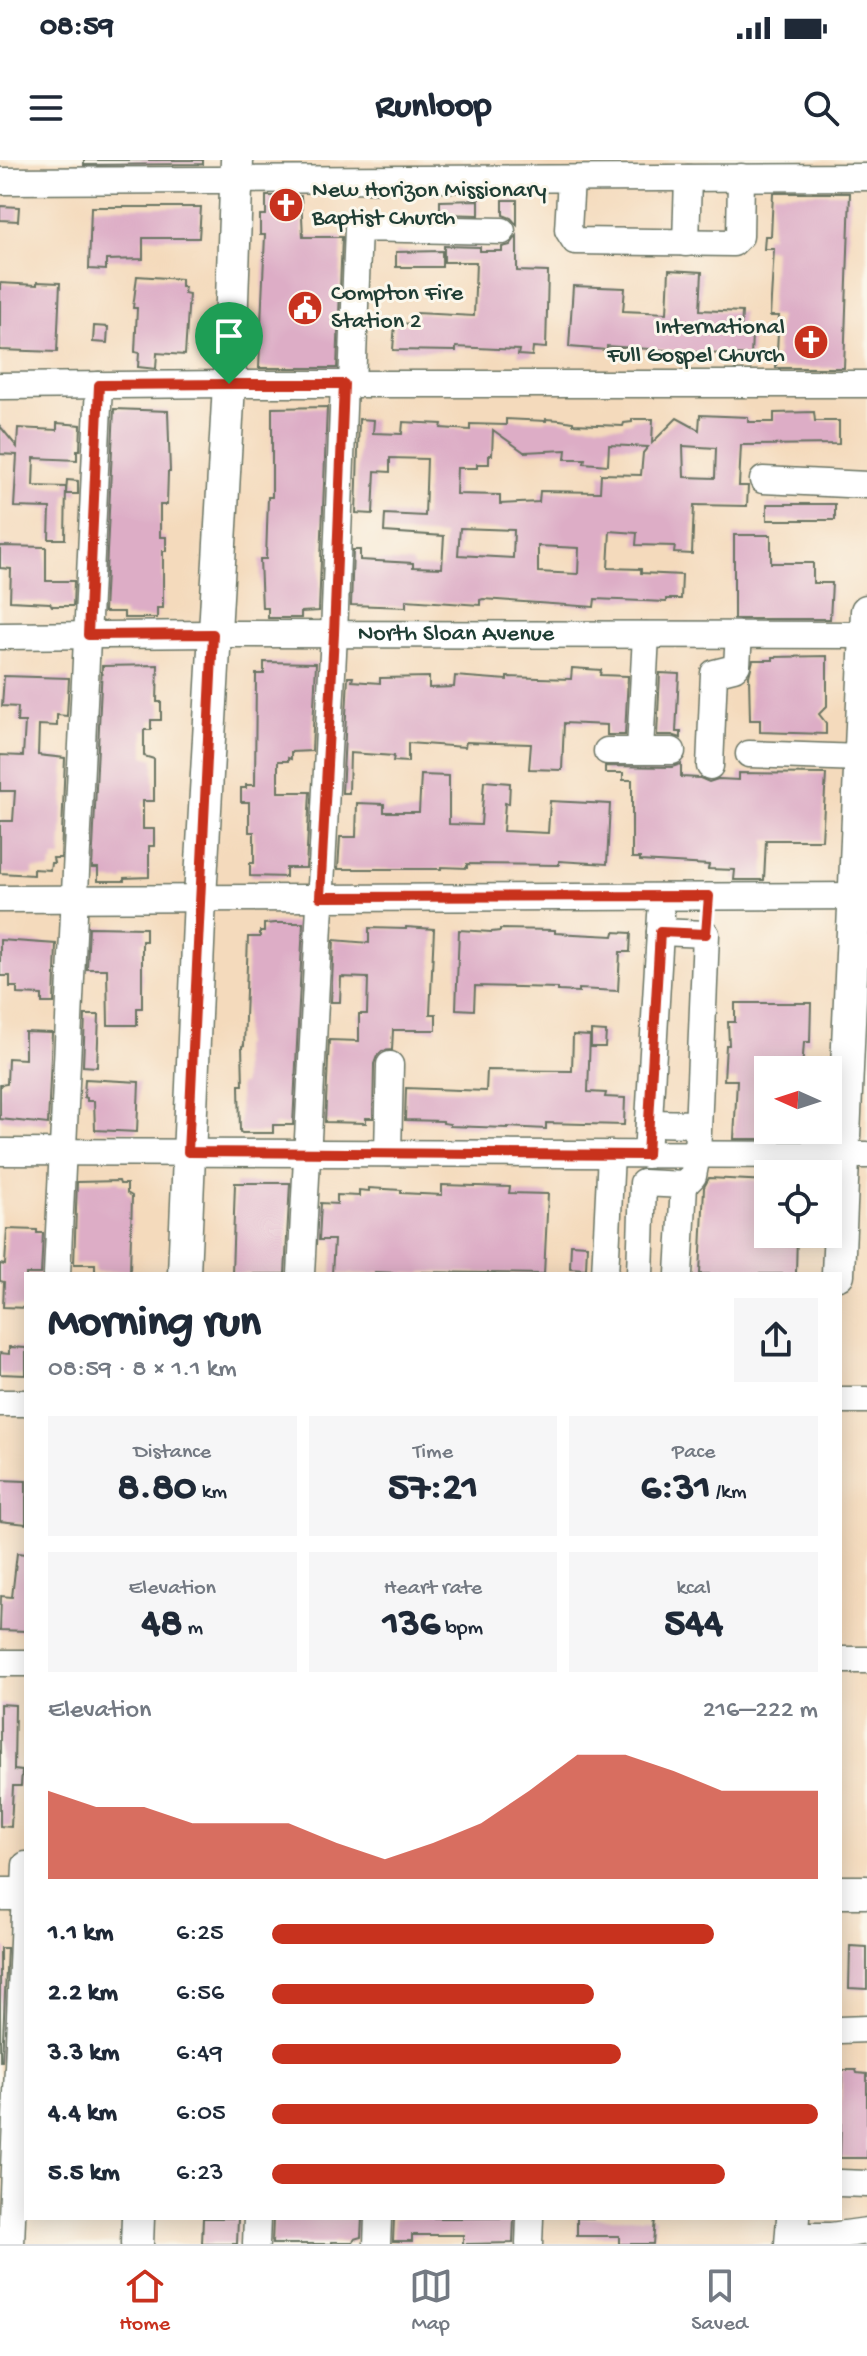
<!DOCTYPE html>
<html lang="en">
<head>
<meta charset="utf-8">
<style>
  body { margin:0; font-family:"Gochi Hand",sans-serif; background:#f6f6f7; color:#1f2937; height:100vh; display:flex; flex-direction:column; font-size:30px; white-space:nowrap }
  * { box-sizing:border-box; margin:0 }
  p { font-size:26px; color:#747a83 }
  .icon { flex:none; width:44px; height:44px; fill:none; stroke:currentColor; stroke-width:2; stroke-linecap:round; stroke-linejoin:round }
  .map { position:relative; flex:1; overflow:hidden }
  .details { position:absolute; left:24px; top:1112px; width:818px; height:948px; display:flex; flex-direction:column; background:#fff; border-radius:0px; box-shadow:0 4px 20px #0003 }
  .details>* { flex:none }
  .needle { width:52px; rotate:273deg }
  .buttons { position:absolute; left:754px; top:896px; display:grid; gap:16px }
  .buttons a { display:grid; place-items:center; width:88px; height:88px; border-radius:0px; background:#fff; box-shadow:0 4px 20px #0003; font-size:40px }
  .pin { position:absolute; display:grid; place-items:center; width:68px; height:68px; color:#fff; margin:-82px -34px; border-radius:50% 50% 50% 0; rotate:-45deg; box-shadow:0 0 8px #0007 }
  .pin .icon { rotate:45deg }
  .round { display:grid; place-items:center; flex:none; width:84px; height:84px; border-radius:0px; background:#f6f6f7 }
  .summary { display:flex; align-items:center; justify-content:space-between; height:136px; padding:0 24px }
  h1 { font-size:44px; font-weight:700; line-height:60px }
  .stats { display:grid; grid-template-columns:repeat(3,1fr); gap:12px; height:136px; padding:8px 24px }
  .stats div { display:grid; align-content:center; border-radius:0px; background:#f6f6f7; text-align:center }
  .stats b { font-size:40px; font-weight:700 }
  .stats small { font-size:22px; font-weight:400 }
  .stats p { font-size:22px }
  .chart { height:224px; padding:16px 24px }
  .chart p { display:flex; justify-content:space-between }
  .chart svg { width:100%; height:144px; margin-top:8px; fill:#c8321e; opacity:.7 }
  ul { padding:0 24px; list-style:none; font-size:26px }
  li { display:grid; grid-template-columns:128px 96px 1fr; align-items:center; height:60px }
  li i { height:20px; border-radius:10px; background:#c8321e }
  .status { display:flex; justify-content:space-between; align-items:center; height:56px; padding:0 40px; background:#fff; direction:ltr }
  .status svg { height:22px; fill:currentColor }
  header { display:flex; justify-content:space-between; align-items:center; height:104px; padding:0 24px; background:#fff; font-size:36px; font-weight:700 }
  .tab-bar { display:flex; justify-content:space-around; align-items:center; height:112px; border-top:2px solid #e0e1e3; background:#fff; font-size:22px; color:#747a83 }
  .tab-bar a { display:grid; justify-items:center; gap:4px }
  .tab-bar .selected { color:#c8321e }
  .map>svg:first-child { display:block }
  .building { fill:#ddadc6; fill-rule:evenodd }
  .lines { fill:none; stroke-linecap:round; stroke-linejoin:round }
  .minor-casing { stroke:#6a7464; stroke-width:29 }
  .major-casing { stroke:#6a7464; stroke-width:35 }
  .minor { stroke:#fff; stroke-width:26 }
  .major { stroke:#fff; stroke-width:32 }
  .route-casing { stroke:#fff; stroke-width:16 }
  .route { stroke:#c8321e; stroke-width:10 }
  .labels { text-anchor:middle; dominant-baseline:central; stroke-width:6; stroke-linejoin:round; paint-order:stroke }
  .poi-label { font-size:24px; fill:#1f3d34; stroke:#fbf7ec; text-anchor:start }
  .street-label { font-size:24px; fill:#1f3d34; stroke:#fbf7ec }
</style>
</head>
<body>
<div class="status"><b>08:59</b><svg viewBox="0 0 49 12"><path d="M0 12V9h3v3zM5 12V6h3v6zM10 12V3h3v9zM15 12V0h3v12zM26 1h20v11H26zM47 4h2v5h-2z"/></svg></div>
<header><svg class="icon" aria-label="menu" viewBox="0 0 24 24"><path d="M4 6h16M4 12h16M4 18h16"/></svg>Runloop<svg class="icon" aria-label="search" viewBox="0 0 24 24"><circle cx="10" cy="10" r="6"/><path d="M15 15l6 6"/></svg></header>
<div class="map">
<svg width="867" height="2084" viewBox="0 0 867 2084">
  <rect width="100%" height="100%" fill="#fbf7ec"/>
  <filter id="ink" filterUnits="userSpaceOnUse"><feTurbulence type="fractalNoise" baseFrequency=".0125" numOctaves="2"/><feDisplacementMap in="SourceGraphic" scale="16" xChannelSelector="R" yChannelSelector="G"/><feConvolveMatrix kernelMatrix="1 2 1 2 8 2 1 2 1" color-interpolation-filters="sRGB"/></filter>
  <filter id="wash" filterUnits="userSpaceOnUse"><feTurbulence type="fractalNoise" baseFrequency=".006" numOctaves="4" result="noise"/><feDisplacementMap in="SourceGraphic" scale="32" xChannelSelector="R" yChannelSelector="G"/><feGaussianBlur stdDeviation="1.8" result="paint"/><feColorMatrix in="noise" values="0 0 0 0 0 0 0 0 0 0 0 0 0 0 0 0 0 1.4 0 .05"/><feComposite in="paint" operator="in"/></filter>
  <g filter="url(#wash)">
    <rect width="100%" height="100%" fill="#f4dabc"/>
    <g id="blocks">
      <g class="building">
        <polygon points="84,0 203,0 203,4 84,5"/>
        <polygon points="773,33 850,33 844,208 776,208 779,156 770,156 774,89 764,89 765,76 771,76"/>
        <polygon points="266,36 301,36 303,77 342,77 337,208 259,208 265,75 260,75 260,55 266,55"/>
        <polygon points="479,40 479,55 440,54 440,41"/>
        <polygon points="503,40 517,40 517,65 511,58 503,55"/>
        <polygon points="0,46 19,47 18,61 0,60"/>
        <polygon points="91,47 201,47 199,78 143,78 143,99 106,100 106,110 89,109"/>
        <polygon points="517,76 517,111 548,112 546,188 533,187 532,196 518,195 519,190 456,187 456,191 393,190 395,163 416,164 417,153 474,156 476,102 444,102 444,86 480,87 480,91 502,91 502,87 510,85"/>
        <polygon points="442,91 442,107 396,107 396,92"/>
        <polygon points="669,110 702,112 700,150 742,152 741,173 752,174 751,196 607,186 607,190 569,187 573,126 625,128 623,151 667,153"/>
        <polygon points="137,116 181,119 181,127 185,127 184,133 189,134 185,195 157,193 156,209 138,207 139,193 135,192 137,148 133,148"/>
        <polygon points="37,122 60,123 57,192 0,190 0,123 37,125"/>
        <polygon points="94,166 108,167 107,183 93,182"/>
        <polygon points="327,247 319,451 301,452 301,458 268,458 268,448 262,448 260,399 266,399 268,337 272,337 272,248"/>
        <polygon points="114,249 168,251 170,312 168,312 167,345 160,345 160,377 166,377 166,391 163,391 163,448 157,448 157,458 124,458 124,452 104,452"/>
        <path d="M814,252L815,261H839V284L741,285L739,326H748L747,346L694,345L692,394L674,393L675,386L636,385L637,373L610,371L608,408L641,409V413L682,415L681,439H666V442L595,439L594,447L483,439L480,440V445L406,440V447L351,445L353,390H360V400L413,403V407L442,408L444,376L384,372L385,354L425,356L427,299L390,298V312L375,311L373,354L356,353L359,259L374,260L373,273L402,274L403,262L442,264L441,268L470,270V264L506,265V259L546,261V259L560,260L573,262V264L623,266L624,263L632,262V259H653L652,283L677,258L699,270L700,255L748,257V262H774V253ZM493,270L524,292L566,290L565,299H585L584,303L608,305L609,285L648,287L643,293L641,315L601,314L600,332L540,331L539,342L500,344V335L456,334L457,308H477V304H489V295H492ZM683,286L716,288L715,318L684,317ZM460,368L514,370L513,398L458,395ZM538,386L579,388L578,414L538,412Z"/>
        <polygon points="57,263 81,265 80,290 77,290 77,300 34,298 33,326 66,327 65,379 49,379 50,348 14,347 17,295 0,294 0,266 17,287 18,268 57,270"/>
        <polygon points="67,320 78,321 78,334 66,334"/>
        <rect x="767" y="344" width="68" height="16"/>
        <polygon points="734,375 771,375 771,403 813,403 813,423 832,423 830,459 734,459"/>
        <polygon points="0,386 46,387 46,421 74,421 73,446 52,446 50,443 10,441 11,409 0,408"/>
        <polygon points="827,496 827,546 819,554 826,563 826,574 760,572 760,560 750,560 749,516 753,500 773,500 773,497"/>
        <polygon points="264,502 316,503 312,591 291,592 291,599 288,598 288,601 278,601 278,632 310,632 306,708 286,708 286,717 250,716 250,703 254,703 254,672 249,672 249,642 241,642 241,628 246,628 246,625 255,625 256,514 264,514"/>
        <polygon points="158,505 157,542 161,542 161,560 151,560 151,570 144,570 144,596 154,599 154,641 143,641 143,669 154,669 154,686 149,686 149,717 124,718 124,721 98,721 98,708 92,708 102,506"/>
        <polygon points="572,508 601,510 600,515 628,516 625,575 607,575 607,565 564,563 562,610 529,609 531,584 466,582 465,587 408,583 408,602 393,601 394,596 350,593 349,633 342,633 348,517 353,517 352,521 380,523 380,518 429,517 429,528 454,527 455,516 507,520 507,517 571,519"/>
        <polygon points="660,513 679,514 676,572 681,572 681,578 672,575 657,575"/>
        <polygon points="4,516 69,518 67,556 57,555 57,566 39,565 38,595 65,598 61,698 53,698 54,703 51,703 50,710 33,709 33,715 0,713 0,661 13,661 15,631 0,631 0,595 23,596 25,562 17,562 18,547 2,546"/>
        <polygon points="681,604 681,617 700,618 709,622 718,619 739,620 739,613 826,614 822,680 766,680 764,720 734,720 735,710 708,709 709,705 640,701 640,698 632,698 632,620 623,620 623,613 605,613 605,606 672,607"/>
        <polygon points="421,615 449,616 449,664 481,665 484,621 510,623 509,644 505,643 503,671 548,673 550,641 610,644 607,704 559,701 559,705 467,704 467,708 441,707 441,709 338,709 340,677 356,677 357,643 384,644 384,652 419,652"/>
        <polygon points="276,763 303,763 293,965 273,965 273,973 242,973 240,972 239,925 243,925 242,886 244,885 248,777 260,777 260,771 264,771 264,764"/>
        <polygon points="89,767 146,768 146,781 142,781 142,848 137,848 137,865 108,865 107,809 87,809"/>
        <polygon points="406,767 434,769 430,854 436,854 436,870 393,870 392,890 382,891 377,896 374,904 373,958 366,958 366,963 325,962 329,880 359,881 359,854 367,854 368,818 341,817 340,842 331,842 334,780 369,783 369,768 406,769"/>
        <polygon points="500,769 555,770 555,773 613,776 614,772 631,773 630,792 620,792 618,831 579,829 579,832 558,831 558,828 475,826 474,850 456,849 459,770 491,772 500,771"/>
        <polygon points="0,780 56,784 54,843 42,843 42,835 17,834 17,827 10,827 10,816 0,816"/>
        <polygon points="735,843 811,843 810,882 804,882 802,910 768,910 768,979 734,979 737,920 724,920 726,885 729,885 728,862 735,862"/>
        <polygon points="85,855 99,855 97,907 83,906"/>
        <polygon points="591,871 606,872 605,887 591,887"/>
        <polygon points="25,872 52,873 48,964 0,959 0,925 7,924 8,898 25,899"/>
        <polygon points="573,875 590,876 588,932 606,933 605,937 625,938 624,965 546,963 546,969 507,967 507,968 450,966 450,964 443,963 443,961 405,960 406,928 486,931 487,910 572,911"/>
        <polygon points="85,919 139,922 137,972 95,970 94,941 87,941 87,938 84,937"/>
        <polygon points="709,1018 768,1021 768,1074 797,1074 796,1114 700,1114 704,1027"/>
        <polygon points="119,1021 120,1024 127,1024 127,1033 132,1036 130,1111 95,1112 95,1104 74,1104 77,1022"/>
        <polygon points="235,1023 290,1023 285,1114 232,1114"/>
        <polygon points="442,1025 510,1027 509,1033 548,1034 544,1114 422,1112 422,1114 375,1112 375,1114 332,1114 334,1080 319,1080 321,1043 337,1044 337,1035 359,1036 359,1030 369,1031 369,1028 401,1030 401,1033 442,1035"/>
        <polygon points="7,1069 37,1070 37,1073 43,1073 41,1114 26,1114 26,1148 3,1147 4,1122 0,1121 0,1104 5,1105"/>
        <polygon points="571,1084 587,1085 586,1109 570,1108"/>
        <polygon points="9,1187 26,1188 26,1215 0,1214 0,1193 9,1194"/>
        <polygon points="0,1320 26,1321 26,1364 0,1361"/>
        <polygon points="17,1393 26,1394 26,1471 0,1470 1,1436 12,1437"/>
        <polygon points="0,1544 15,1545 14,1610 22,1611 21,1626 13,1626 11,1667 0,1666"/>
        <polygon points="850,1786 867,1787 867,1829 849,1828"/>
        <polygon points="0,1788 7,1788 2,1901 0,1901"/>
        <polygon points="842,1910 856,1910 857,1913 867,1914 867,1998 840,1998"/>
        <polygon points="203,2058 238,2058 237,2084 202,2084"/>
        <polygon points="273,2058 362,2058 361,2077 354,2079 353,2082 332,2082 332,2084 272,2084"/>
        <polygon points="394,2058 514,2058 513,2083 463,2084 463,2075 412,2075 412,2081 393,2081"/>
        <polygon points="577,2058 655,2058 653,2084 619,2084 619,2076 577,2076"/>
      </g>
    </g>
  </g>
  <g filter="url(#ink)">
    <use href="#blocks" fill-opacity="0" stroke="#6a7464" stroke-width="2"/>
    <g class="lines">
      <defs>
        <g id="minor">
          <polyline points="571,19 568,70 575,81 733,83 740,76 741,17"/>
          <polyline points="0,21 867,17"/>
          <polyline points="686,83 688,18"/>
          <polyline points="352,224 358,68 502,71"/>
          <polyline points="0,226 229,224 867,224"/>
          <polyline points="763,320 867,325"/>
          <path id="s1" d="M0,476L213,474L867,475"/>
          <polyline points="640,590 646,475"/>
          <polyline points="607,591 672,591"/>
          <polyline points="749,594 861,598"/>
          <polyline points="710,606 714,513 734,508 737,505 739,475"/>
          <polyline points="0,739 867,736"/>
          <polyline points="660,772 706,774 697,995 693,1016 684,1025"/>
          <polyline points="649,963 698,964"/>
          <polyline points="0,992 867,995"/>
          <polyline points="388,993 390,905"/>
          <polyline points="647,995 661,755"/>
          <polyline points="57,1114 99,225"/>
          <polyline points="301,1114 334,474 344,224"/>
          <polyline points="605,1114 611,994"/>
          <polyline points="640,1114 643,1023 684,1025 679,1114"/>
          <polyline points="840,1240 867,1240"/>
          <polyline points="0,1243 26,1243"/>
          <polyline points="840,1500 867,1500"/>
          <polyline points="0,1503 26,1503"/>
          <polyline points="840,1870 867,1869"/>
          <polyline points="840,2023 867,2024"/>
          <polyline points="792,2076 831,2076 867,2071"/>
          <polyline points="11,2084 26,1705"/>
          <polyline points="256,2084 257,2058"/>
          <polyline points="377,2084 378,2058"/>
          <polyline points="529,2084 530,2058"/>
        </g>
        <g id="major">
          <polyline points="184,1114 200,738 229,224 237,0"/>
          <polyline points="838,1114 867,451"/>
          <polyline points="840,1732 867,1732"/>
          <polyline points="0,1734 26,1734"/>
          <polyline points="137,2084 138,2058"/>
          <polyline points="791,2084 793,2058"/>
        </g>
      </defs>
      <use href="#minor" class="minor-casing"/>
      <use href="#major" class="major-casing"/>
      <use href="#minor" class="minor"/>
      <use href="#major" class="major"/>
    </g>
  </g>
  <g class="lines" filter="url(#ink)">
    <defs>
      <polygon id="route" points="229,224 344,224 334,474 320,737 709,736 706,774 660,772 647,995 188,992 213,474 88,475 99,225"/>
    </defs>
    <use href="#route" class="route-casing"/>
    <use href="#route" class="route"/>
  </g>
  <defs>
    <symbol id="church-disc" viewBox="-11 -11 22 22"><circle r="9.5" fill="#c8321e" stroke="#fbf7ec"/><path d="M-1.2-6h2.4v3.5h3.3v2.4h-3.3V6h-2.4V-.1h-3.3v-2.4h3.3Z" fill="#fff"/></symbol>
    <symbol id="civic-disc" viewBox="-11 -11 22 22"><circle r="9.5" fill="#c8321e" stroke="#fbf7ec"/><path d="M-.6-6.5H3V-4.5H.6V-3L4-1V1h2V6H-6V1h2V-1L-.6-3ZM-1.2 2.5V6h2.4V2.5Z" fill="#fff"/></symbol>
  </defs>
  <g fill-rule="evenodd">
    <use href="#church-disc" x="266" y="25" width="40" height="40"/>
    <use href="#civic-disc" x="285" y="128" width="40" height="40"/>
    <use href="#church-disc" x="791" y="162" width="40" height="40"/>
  </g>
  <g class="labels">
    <g class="poi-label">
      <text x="312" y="31">New Horizon Missionary<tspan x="312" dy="28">Baptist Church</tspan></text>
      <text x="331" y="134">Compton Fire<tspan x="331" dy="28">Station 2</tspan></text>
      <text x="785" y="168" text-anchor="end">International<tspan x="785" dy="28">Full Gospel Church</tspan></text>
    </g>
    <g class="street-label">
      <text stroke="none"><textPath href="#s1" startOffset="456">North Sloan Avenue</textPath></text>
    </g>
  </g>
</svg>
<div class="buttons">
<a><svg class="needle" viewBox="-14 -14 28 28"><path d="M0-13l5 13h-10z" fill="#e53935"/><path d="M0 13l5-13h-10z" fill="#747a83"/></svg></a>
<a><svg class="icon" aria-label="locate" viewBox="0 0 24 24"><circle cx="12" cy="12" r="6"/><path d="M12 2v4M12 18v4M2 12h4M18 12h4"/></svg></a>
</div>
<div class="pin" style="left:229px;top:224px;background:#1e9e55"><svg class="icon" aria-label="arrive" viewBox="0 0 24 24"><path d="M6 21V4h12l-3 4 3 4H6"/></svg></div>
<section class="details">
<div class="summary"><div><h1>Morning run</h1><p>08:59 · 8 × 1.1 km</p></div><a class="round"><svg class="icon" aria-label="share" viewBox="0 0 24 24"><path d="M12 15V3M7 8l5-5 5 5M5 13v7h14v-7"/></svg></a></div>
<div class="stats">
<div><p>Distance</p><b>8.80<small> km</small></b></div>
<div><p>Time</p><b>57:21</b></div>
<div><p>Pace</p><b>6:31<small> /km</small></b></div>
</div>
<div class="stats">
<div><p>Elevation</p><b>48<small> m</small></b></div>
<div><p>Heart rate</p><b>136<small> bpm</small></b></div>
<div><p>kcal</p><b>544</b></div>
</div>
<div class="chart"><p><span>Elevation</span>216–222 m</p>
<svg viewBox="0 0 160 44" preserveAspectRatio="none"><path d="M0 44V17L10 22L20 22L30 27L40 27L50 27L60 33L70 38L80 33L90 27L100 17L110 6L120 6L130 11L140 17L150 17L160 17V44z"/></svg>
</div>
<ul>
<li><b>1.1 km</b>6:25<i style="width:81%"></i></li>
<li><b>2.2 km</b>6:56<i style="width:59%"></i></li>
<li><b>3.3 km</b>6:49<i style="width:64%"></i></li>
<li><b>4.4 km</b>6:05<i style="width:100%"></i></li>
<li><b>5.5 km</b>6:23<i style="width:83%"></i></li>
</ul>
</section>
</div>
<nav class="tab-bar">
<a class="selected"><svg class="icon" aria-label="home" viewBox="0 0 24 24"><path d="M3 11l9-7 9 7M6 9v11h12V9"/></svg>Home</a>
<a><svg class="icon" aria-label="map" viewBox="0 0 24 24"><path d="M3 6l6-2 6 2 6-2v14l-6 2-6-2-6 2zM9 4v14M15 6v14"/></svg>Map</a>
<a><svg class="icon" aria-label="saved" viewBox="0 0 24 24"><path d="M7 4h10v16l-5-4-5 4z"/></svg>Saved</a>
</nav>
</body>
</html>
